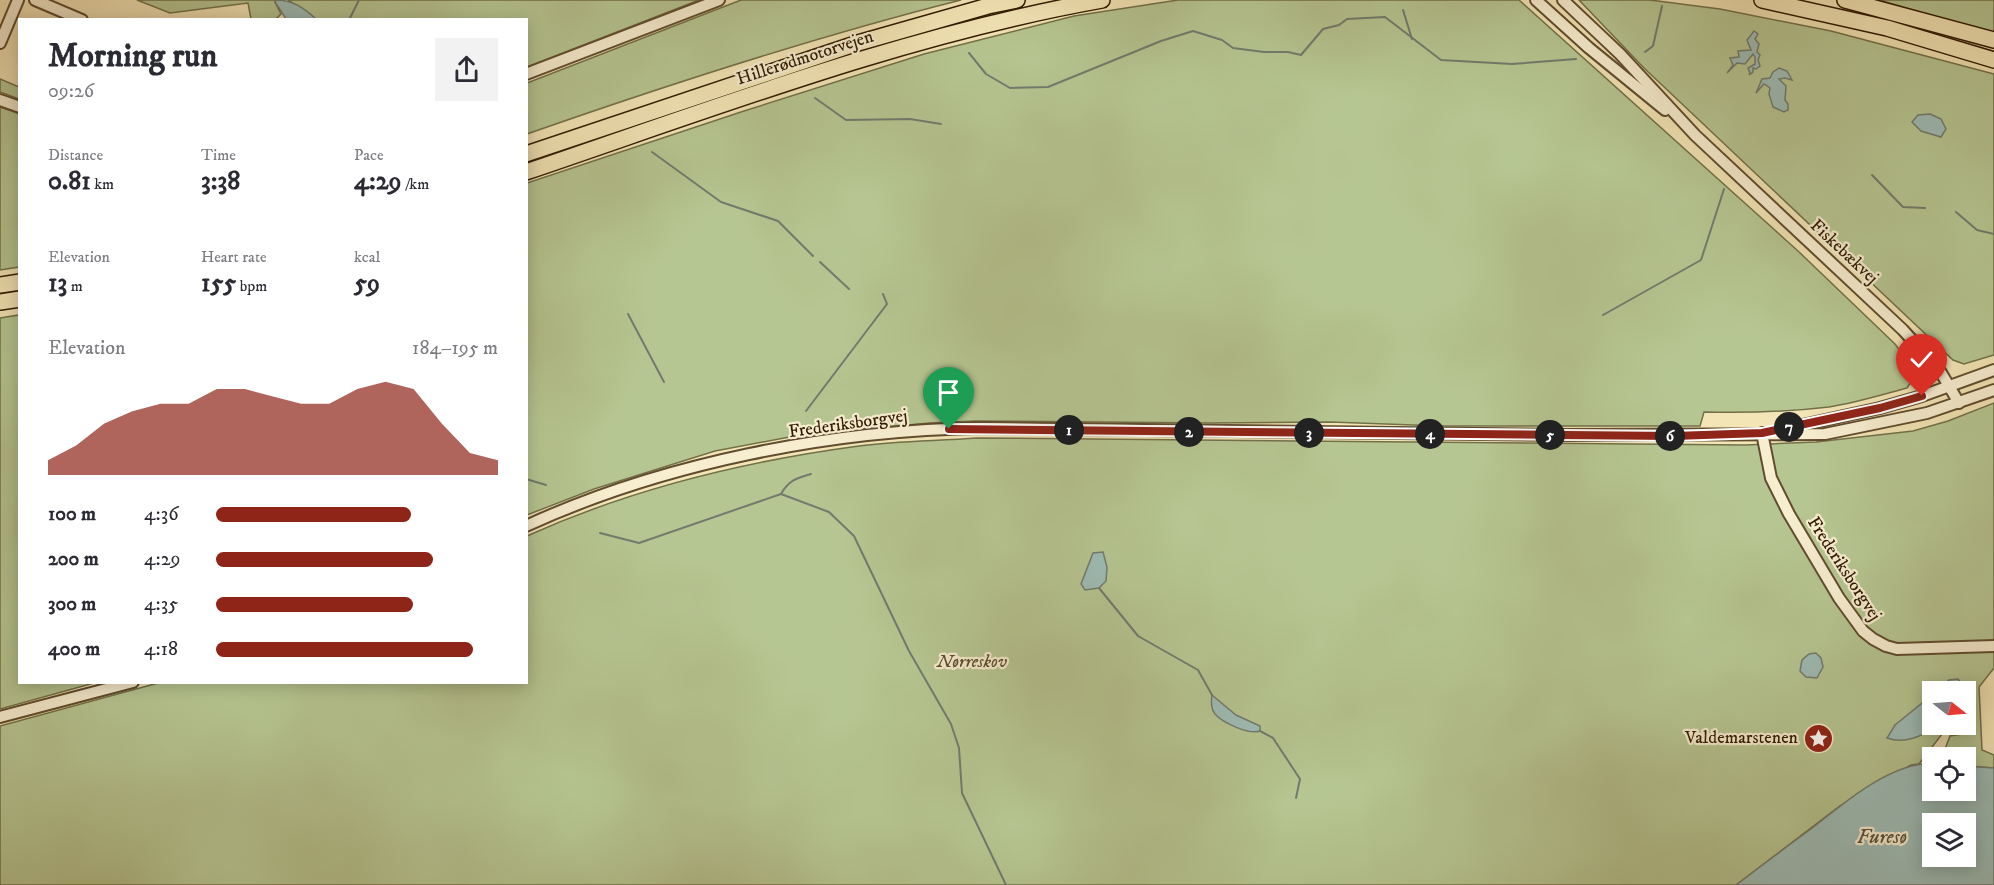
<!DOCTYPE html>
<html lang="en">
<head>
<meta charset="utf-8">
<style>
  body { margin:0; font-family:"IM FELL DW Pica",serif; background:#f2f2f3; color:#2b2b33; height:100vh; display:flex; flex-direction:column; font-size:22px; white-space:nowrap }
  * { box-sizing:border-box; margin:0 }
  p { font-size:20px; color:#7c7c81 }
  .icon { flex:none; width:33px; height:33px; fill:none; stroke:currentColor; stroke-width:2; stroke-linecap:round; stroke-linejoin:round }
  .map { position:relative; flex:1; overflow:hidden }
  .details { position:absolute; left:18px; top:18px; width:510px; height:666px; display:flex; flex-direction:column; background:#fff; border-radius:0px; box-shadow:0 3px 15px #0003 }
  .details>* { flex:none }
  .needle { width:39px; rotate:107deg }
  .tools { position:absolute; left:1922px; top:681px; display:grid; gap:12px }
  .tools a { display:grid; place-items:center; width:54px; height:54px; border-radius:0px; background:#fff; box-shadow:0 3px 15px #0003; font-size:30px }
  .pin { position:absolute; display:grid; place-items:center; width:51px; height:51px; color:#fff; margin:-62px -26px; border-radius:50% 50% 50% 0; rotate:-45deg; box-shadow:0 0 6px #0007 }
  .pin .icon { rotate:45deg }
  .km { position:absolute; width:30px; height:30px; margin:-15px; border-radius:50%; background:#222; color:#fff; font-size:16px; line-height:30px; text-align:center }
  .round { display:grid; place-items:center; flex:none; width:63px; height:63px; border-radius:0px; background:#f2f2f3 }
  .head { display:flex; align-items:center; justify-content:space-between; height:102px; padding:0 30px }
  h1 { font-size:33px; font-weight:700; line-height:45px }
  .metrics { display:grid; grid-template-columns:repeat(3,1fr); gap:9px; height:102px; padding:6px 30px }
  .metrics div { display:grid; align-content:center }
  .metrics b { font-size:26px; font-weight:700 }
  .metrics small { font-size:16px; font-weight:400 }
  .metrics p { font-size:16px }
  .chart { height:168px; padding:12px 30px }
  .chart p { display:flex; justify-content:space-between }
  .chart svg { width:100%; height:108px; margin-top:6px; fill:#8f2418; opacity:.7 }
  ul { padding:0 30px; list-style:none; font-size:20px }
  li { display:grid; grid-template-columns:96px 72px 1fr; align-items:center; height:45px }
  li i { height:15px; border-radius:8px; background:#8f2418 }
  .map>svg:first-child { display:block }
  .green { fill:#b6c692; stroke:#727049; stroke-width:1.5 }
  .water { fill:#9ebdb7; stroke:#727b6e; stroke-width:1.5; fill-rule:evenodd }
  .lines { fill:none; stroke-linecap:round; stroke-linejoin:round }
  .stream { stroke:#727b6e; stroke-width:2 }
  .minor-casing { stroke:#604c2e; stroke-width:14 }
  .highway-casing { stroke:#2f1900; stroke-width:18 }
  .minor { stroke:#f7eed0; stroke-width:10 }
  .highway { stroke:#f3e5b6; stroke-width:15 }
  .route-casing { stroke:#fff; stroke-width:12 }
  .route { stroke:#8f2418; stroke-width:8 }
  .labels { text-anchor:middle; dominant-baseline:central; stroke-width:4.5; stroke-linejoin:round; paint-order:stroke }
  .street-label { font-size:18px; fill:#2f1900; stroke:#f7eed0 }
  .park-label { font-size:18px; font-style:italic; fill:#584d2c; stroke:#f7eed0 }
  .poi-label { font-size:18px; fill:#2f1900; stroke:#f7eed0; text-anchor:end }
  .water-label { font-size:20px; font-style:italic; fill:#565240; stroke:#f7eed0 }
</style>
</head>
<body>
<div class="map">
<svg width="1994" height="885" viewBox="0 0 1994 885">
  <rect width="100%" height="100%" fill="#f3e5b6"/>
  <filter id="stains"><feTurbulence type="fractalNoise" baseFrequency=".00333" numOctaves="4"/><feColorMatrix values="0 0 0 0 .2 0 0 0 0 .09 0 0 0 0 .02 0 0 0 .5 -.17"/></filter>
  <radialGradient id="worn" r=".72"><stop offset=".6" stop-color="#630" stop-opacity="0"/><stop offset="1" stop-color="#630" stop-opacity=".3"/></radialGradient>
  <g class="green">
    <polygon points="137,0 276,0 275,2 281,14 276,19 251,19 248,3 170,13"/>
    <polygon points="288,0 699,0 527,67 526,20 316,19"/>
    <path d="M741,0H961C814,37 670,84 527,134V83Z"/>
    <path d="M1178,0H1519L1798,251L1895,344L1917,373L1907,388C1881,395 1855,403 1829,407C1787,412 1746,413 1704,412L1700,426H1441L1330,422L1211,423L975,421L930,423L800,435L715,451L594,489L527,515V183L744,111L924,54L1074,16Z"/>
    <polygon points="1579,0 1650,0 1720,9 1831,31 1994,74 1994,355 1964,364 1953,360 1644,68"/>
    <polygon points="1879,0 1994,0 1994,34"/>
    <polygon points="0,79 19,87 19,99 0,92"/>
    <polygon points="0,107 20,114 19,267 0,270"/>
    <polygon points="19,315 20,682 94,683 0,709 0,318"/>
    <path d="M1994,403V668L1979,687L1982,750L1994,755V768L1966,766L1965,758L1955,757L1945,749L1950,736L1968,733V721L1965,717V692H1932V724L1949,725L1919,764L1911,765L1840,806L1736,885H0V726L158,683L526,682L527,536C631,489 746,461 859,446C898,441 938,441 977,438L1745,445L1816,442L1913,431L1948,421Z"/>
  </g>
  <g class="water">
    <path d="M276,0C293,0 304,8 316,19H286L275,2Z"/>
    <polygon points="1754,31 1758,34 1755,39 1759,44 1757,52 1760,55 1758,60 1760,66 1756,69 1753,68 1753,72 1749,75 1750,73 1748,68 1755,64 1755,57 1753,54 1745,64 1737,63 1727,73 1733,65 1730,58 1739,57 1738,51 1751,50 1747,40"/>
    <polygon points="1779,68 1787,71 1792,80 1785,78 1779,79 1786,86 1785,100 1788,104 1788,110 1784,112 1773,107 1769,94 1770,88 1764,84 1756,93 1762,79 1770,78 1773,72"/>
    <polygon points="1930,114 1941,119 1946,129 1941,137 1921,131 1912,122 1918,115"/>
    <polygon points="1103,552 1107,567 1106,581 1099,588 1085,590 1081,584 1093,553"/>
    <polygon points="1816,653 1821,658 1823,667 1817,678 1806,677 1800,671 1802,660 1809,654"/>
    <polygon points="1958,679 1963,686 1964,691 1936,691 1949,680"/>
    <path d="M1212,695L1236,715L1260,726V731C1249,735 1223,723 1215,714C1211,709 1211,701 1212,695Z"/>
    <path d="M1932,695V724L1936,725C1923,737 1904,744 1887,738L1895,725Z"/>
    <path d="M1932,763V790H1965V766L1994,768V885H1736C1761,866 1786,847 1811,829C1844,803 1888,764 1932,763ZM1932,824H1965V856H1932Z"/>
  </g>
  <g class="lines">
    <g class="stream">
      <polyline points="1403,10 1412,39"/>
      <polyline points="349,20 359,0"/>
      <polyline points="1645,52 1653,46 1662,6"/>
      <polyline points="969,53 986,74 1010,88 1048,87 1161,41 1193,31 1222,40 1233,48 1264,52 1288,52 1301,55 1323,29 1339,25 1347,19 1385,17 1441,60 1512,64 1576,59"/>
      <polyline points="815,98 846,120 910,119 941,124"/>
      <polyline points="652,152 721,202 778,221 813,256"/>
      <polyline points="1872,175 1903,207 1925,208"/>
      <polyline points="1956,212 1977,230 1994,234"/>
      <polyline points="820,262 849,289"/>
      <polyline points="628,314 664,382"/>
      <polyline points="1603,315 1701,260 1724,189"/>
      <polyline points="806,411 887,304 883,294"/>
      <path d="M811,474C797,478 789,480 781,494L829,512L854,536L909,651L951,724L959,748L962,793L1006,885"/>
      <polyline points="526,479 546,485"/>
      <polyline points="600,533 639,543 781,494"/>
      <polyline points="1099,588 1138,636 1198,670 1212,695"/>
      <polyline points="1260,731 1273,738 1300,779 1296,798"/>
    </g>
    <defs>
      <g id="minor">
        <polyline points="35,0 82,20"/>
        <polyline points="1536,0 1589,48 1665,110"/>
        <polyline points="1563,0 1620,54 1695,135 1903,330 1940,371 1959,403"/>
        <polyline points="0,43 18,0"/>
        <polyline points="526,74 719,0"/>
        <polyline points="0,100 20,107"/>
        <polyline points="1780,430 1880,408 1922,396 1994,370"/>
        <polyline points="1762,433 1771,478 1789,514 1839,598 1863,631 1873,639 1886,646 1897,649 1994,646"/>
        <path d="M526,526C663,463 831,430 981,428L1565,435L1825,434L1927,413L1994,390"/>
        <polyline points="0,717 133,682"/>
      </g>
      <g id="highway">
        <polyline points="1762,0 1887,28 1994,60"/>
        <polyline points="1845,0 1994,40"/>
        <polyline points="526,154 858,43 988,6 1017,0"/>
        <path d="M526,172C715,108 905,35 1102,0"/>
        <polyline points="0,285 20,282"/>
        <polyline points="0,302 20,299"/>
      </g>
    </defs>
    <use href="#minor" class="minor-casing"/>
    <use href="#highway" class="highway-casing"/>
    <use href="#minor" class="minor"/>
    <use href="#highway" class="highway"/>
  </g>
  <g class="lines">
    <defs>
      <polyline id="route" points="949,429 1565,435 1674,436 1762,433 1880,408 1922,396"/>
    </defs>
    <use href="#route" class="route-casing"/>
    <use href="#route" class="route"/>
  </g>
  <defs>
    <symbol id="sight-disc" viewBox="-11 -11 22 22"><circle r="9.5" fill="#8f2418" stroke="#f7eed0"/><path d="M0-6L1.8-2.2L6-1.7L2.9 1.2L3.7 5.4L0 3.3L-3.7 5.4L-2.9 1.2L-6-1.7L-1.8-2.2Z" fill="#fff"/></symbol>
  </defs>
  <g fill-rule="evenodd">
    <use href="#sight-disc" x="1802" y="722" width="33" height="33"/>
  </g>
  <g class="labels">
    <g class="street-label">
      <text transform="translate(805 58) rotate(-18)">Hillerødmotorvejen</text>
      <text transform="translate(1844 252) rotate(43)">Fiskebækvej</text>
      <text transform="translate(848 424) rotate(-8)">Frederiksborgvej</text>
      <text transform="translate(1844 569) rotate(57)">Frederiksborgvej</text>
    </g>
    <g class="park-label">
      <text x="972" y="662">Nørreskov</text>
    </g>
    <g class="poi-label">
      <text x="1798" y="738">Valdemarstenen</text>
    </g>
    <g class="water-label">
      <text x="1882" y="837">Furesø</text>
    </g>
  </g>
  <rect width="100%" height="100%" filter="url(#stains)"/>
  <rect width="100%" height="100%" fill="url(#worn)"/>
</svg>
<div class="tools">
<a><svg class="needle" viewBox="-14 -14 28 28"><path d="M0-13l5 13h-10z" fill="#e53935"/><path d="M0 13l5-13h-10z" fill="#7c7c81"/></svg></a>
<a><svg class="icon" aria-label="locate" viewBox="0 0 24 24"><circle cx="12" cy="12" r="6"/><path d="M12 2v4M12 18v4M2 12h4M18 12h4"/></svg></a>
<a><svg class="icon" aria-label="layers" viewBox="0 0 24 24"><path d="M12 4l9 5-9 5-9-5zM3 14l9 5 9-5"/></svg></a>
</div>
<div class="pin" style="left:949px;top:429px;background:#1e9e55"><svg class="icon" aria-label="arrive" viewBox="0 0 24 24"><path d="M6 21V4h12l-3 4 3 4H6"/></svg></div>
<div class="pin" style="left:1922px;top:396px;background:#d93025"><svg class="icon" aria-label="check" viewBox="0 0 24 24"><path d="M5 12l5 5 9-10"/></svg></div>
<b class="km" style="left:1069px;top:430px">1</b>
<b class="km" style="left:1189px;top:432px">2</b>
<b class="km" style="left:1309px;top:433px">3</b>
<b class="km" style="left:1430px;top:434px">4</b>
<b class="km" style="left:1550px;top:435px">5</b>
<b class="km" style="left:1670px;top:436px">6</b>
<b class="km" style="left:1789px;top:427px">7</b>
<section class="details">
<div class="head"><div><h1>Morning run</h1><p>09:26</p></div><a class="round"><svg class="icon" aria-label="share" viewBox="0 0 24 24"><path d="M12 15V3M7 8l5-5 5 5M5 13v7h14v-7"/></svg></a></div>
<div class="metrics">
<div><p>Distance</p><b>0.81<small> km</small></b></div>
<div><p>Time</p><b>3:38</b></div>
<div><p>Pace</p><b>4:29<small> /km</small></b></div>
</div>
<div class="metrics">
<div><p>Elevation</p><b>13<small> m</small></b></div>
<div><p>Heart rate</p><b>155<small> bpm</small></b></div>
<div><p>kcal</p><b>59</b></div>
</div>
<div class="chart"><p><span>Elevation</span>184–195 m</p>
<svg viewBox="0 0 160 44" preserveAspectRatio="none"><path d="M0 44V38L10 32L20 23L30 18L40 15L50 15L60 9L70 9L80 12L90 15L100 15L110 9L120 6L130 9L140 23L150 35L160 38V44z"/></svg>
</div>
<ul>
<li><b>100 m</b>4:36<i style="width:69%"></i></li>
<li><b>200 m</b>4:29<i style="width:77%"></i></li>
<li><b>300 m</b>4:35<i style="width:70%"></i></li>
<li><b>400 m</b>4:18<i style="width:91%"></i></li>
</ul>
</section>
</div>
</body>
</html>
